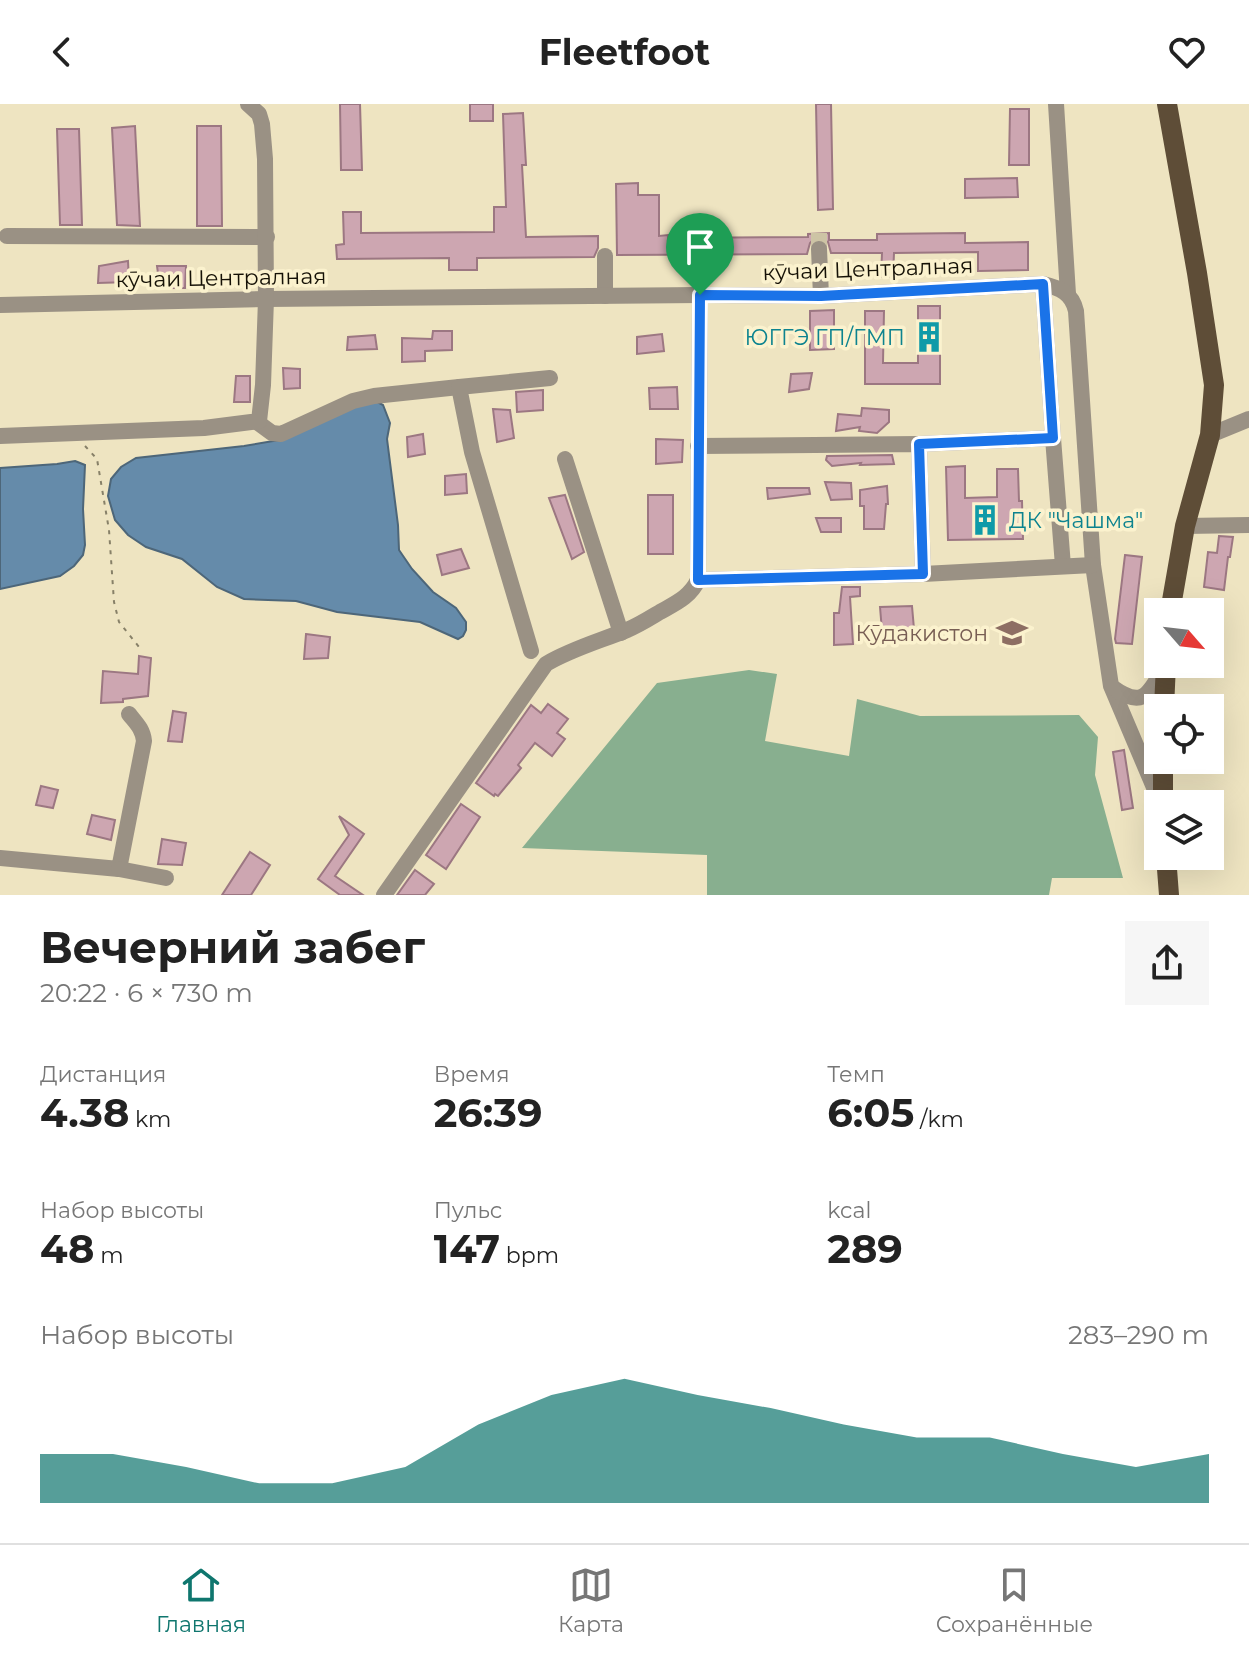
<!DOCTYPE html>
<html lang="ru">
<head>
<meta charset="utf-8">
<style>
  body { margin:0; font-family:Montserrat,sans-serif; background:#f6f6f6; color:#222; height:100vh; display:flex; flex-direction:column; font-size:30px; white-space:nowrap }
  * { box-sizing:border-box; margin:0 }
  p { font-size:26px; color:#767676 }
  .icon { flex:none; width:44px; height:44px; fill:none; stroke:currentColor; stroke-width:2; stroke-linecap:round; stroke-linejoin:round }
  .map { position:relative; height:791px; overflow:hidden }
  .panel { display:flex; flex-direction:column; background:#fff; flex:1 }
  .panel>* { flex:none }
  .needle { width:52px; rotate:118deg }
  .controls { position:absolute; left:1144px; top:494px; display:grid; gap:16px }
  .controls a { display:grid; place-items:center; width:80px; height:80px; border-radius:0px; background:#fff; box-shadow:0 8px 32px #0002; font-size:40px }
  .pin { position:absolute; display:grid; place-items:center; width:68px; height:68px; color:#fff; margin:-82px -34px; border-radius:50% 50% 50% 0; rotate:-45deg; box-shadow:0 0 8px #0007 }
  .pin .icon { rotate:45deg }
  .round { display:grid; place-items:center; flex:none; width:84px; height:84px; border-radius:0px; background:#f6f6f6 }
  .overview { display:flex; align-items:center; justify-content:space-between; height:136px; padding:0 40px }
  h1 { font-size:44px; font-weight:700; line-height:60px }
  .stats { display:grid; grid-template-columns:repeat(3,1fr); gap:12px; height:136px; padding:8px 40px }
  .stats div { display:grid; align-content:center }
  .stats b { font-size:40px; font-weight:700 }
  .stats small { font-size:22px; font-weight:400 }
  .stats p { font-size:22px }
  .chart { height:224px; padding:16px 40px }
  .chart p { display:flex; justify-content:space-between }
  .chart svg { width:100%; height:144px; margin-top:8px; fill:#0f766e; opacity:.7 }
  header { display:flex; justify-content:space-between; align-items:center; height:104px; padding:0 40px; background:#fff; font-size:36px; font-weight:700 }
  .tab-bar { display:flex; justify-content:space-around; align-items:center; height:112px; border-top:2px solid #e0e0e0; background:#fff; font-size:22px; color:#767676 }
  .tab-bar a { display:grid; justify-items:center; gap:4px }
  .tab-bar .active { color:#0f766e }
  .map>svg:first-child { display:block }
  .forest { fill:#88af8f }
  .water { fill:#658baa; stroke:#4d6679; stroke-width:2 }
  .building { fill:#cda6b1; stroke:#9c7782; stroke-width:2 }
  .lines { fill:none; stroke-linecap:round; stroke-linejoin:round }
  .minor-tunnel { stroke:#cdc4a5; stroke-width:16; stroke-dasharray:16 8; stroke-linecap:butt }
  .path { stroke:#878068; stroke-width:2; stroke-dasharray:4 6; stroke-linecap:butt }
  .minor { stroke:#9a9184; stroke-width:16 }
  .major { stroke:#5e4d37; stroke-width:20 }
  .route-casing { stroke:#fff; stroke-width:16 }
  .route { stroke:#1a73e8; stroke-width:10 }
  .labels { text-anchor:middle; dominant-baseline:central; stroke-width:7; stroke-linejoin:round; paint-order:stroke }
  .street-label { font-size:22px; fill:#151106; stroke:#fbf2ce }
  .culture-label { font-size:22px; fill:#0d838f; stroke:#fbf2ce; text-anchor:end }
  .education-label { font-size:22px; fill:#785e54; stroke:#fbf2ce; text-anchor:end }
</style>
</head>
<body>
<header><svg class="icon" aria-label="back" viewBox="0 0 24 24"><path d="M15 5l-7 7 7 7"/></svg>Fleetfoot<svg class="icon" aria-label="heart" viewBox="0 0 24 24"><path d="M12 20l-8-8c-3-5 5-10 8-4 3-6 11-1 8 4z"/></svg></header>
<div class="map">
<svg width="1249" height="791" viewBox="0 0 1249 791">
  <rect width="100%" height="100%" fill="#eee4c1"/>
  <polygon class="forest" points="749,566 777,570 765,637 849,652 857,595 920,612 1079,611 1098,633 1095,671 1123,774 1052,774 1049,791 707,791 707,751 522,744 657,579"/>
  <g class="water">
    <polygon points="370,294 383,301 390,319 387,335 398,421 399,446 412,465 433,488 456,504 466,518 466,526 463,532 458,535 420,518 337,508 296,497 244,495 217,483 182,455 146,443 128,431 115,416 108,392 111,375 121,363 136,354 244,342 285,335"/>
    <polygon points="75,357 85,361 83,405 85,441 83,451 74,462 60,472 0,485 0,364 57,360"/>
  </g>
  <g class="building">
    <polygon points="340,0 360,0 362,66 341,66"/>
    <rect x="470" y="0" width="23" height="17"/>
    <polygon points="816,0 831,0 833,105 818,106"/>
    <polygon points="1010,5 1029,5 1029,61 1009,61"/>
    <polygon points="523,9 526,61 522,61 526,133 598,132 598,144 594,153 477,154 477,166 449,166 449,154 337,155 336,141 344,140 343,108 361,108 361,129 494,128 494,103 506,103 503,10"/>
    <polygon points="135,22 140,122 117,121 112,24"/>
    <polygon points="197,22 221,22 222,122 197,122"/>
    <polygon points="57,25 79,25 82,121 60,121"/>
    <polygon points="1017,74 1018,93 965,94 965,75"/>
    <polygon points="638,79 638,91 659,91 659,132 668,131 668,134 808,133 808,130 829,129 829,136 877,136 877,130 965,129 965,139 1028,138 1028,166 978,167 978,148 894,149 893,173 881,173 882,149 831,149 828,138 819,134 814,135 810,139 807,150 617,151 616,80"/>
    <polygon points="128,157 129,178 98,179 99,162"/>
    <polygon points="157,162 186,162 185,184 160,184"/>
    <polygon points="918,202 940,202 940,280 865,280 865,207 884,207 883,259 918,259"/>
    <polygon points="834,206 834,245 810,246 810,207"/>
    <polygon points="433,227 452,227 452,246 425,247 425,257 402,258 402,234 432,235"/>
    <polygon points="662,230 664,247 637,250 637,233"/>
    <polygon points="375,231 377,245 347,246 348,233"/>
    <polygon points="283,264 300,265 300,284 284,285"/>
    <polygon points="812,269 809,285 789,288 791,270"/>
    <polygon points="236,272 250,272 250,298 234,298"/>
    <polygon points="677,283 678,305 650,305 649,284"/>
    <polygon points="543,286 543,306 517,308 516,288"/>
    <polygon points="862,304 889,306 889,318 877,329 859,327 860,323 836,327 838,310 861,312"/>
    <polygon points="493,305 510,306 514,334 497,338"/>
    <polygon points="423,330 425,350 408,353 407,333"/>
    <polygon points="656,335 683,336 682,358 656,360"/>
    <polygon points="892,351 894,360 860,361 861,359 832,362 826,356 827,352"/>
    <polygon points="965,362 965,394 997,393 997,365 1018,365 1019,397 1022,397 1023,435 948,436 946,363"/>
    <polygon points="466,370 467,389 445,391 445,372"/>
    <polygon points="825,378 851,379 852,395 831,396"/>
    <polygon points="887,382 888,400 886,400 884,425 864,425 864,402 860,402 860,386"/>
    <polygon points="767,384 809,384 810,390 768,395"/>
    <polygon points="565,391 584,448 572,455 549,394"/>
    <rect x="648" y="391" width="25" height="59"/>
    <polygon points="816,414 841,414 841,428 821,428"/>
    <polygon points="1219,432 1233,433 1230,453 1228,453 1224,486 1204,483 1208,448 1217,449"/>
    <polygon points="461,445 469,464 442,471 437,451"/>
    <polygon points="1125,451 1142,453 1132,540 1116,539 1115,535"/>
    <polygon points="842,483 860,483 860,492 850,493 853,540 834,541 834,509 839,509"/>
    <polygon points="912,502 914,525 882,527 880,503"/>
    <polygon points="306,530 330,533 328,554 304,555"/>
    <polygon points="139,552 151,554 148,592 123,595 123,598 101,599 103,567 138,570"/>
    <polygon points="548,600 568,615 557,629 565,635 552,652 535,639 518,661 521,664 498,692 495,690 494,692 476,679 531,601 541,609"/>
    <polygon points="173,607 186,609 182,638 168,637"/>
    <polygon points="1124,646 1133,704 1122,706 1113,648"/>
    <polygon points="41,682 58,686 53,704 36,701"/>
    <polygon points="461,700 480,713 446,765 426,751"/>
    <polygon points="92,711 115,716 111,736 87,730"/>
    <polygon points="339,712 364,730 335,772 363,791 340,791 318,775 349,731"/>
    <polygon points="162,735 186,739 182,761 158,760"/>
    <polygon points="250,748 270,761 251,791 222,791"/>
    <polygon points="415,766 434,780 425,791 397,791"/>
  </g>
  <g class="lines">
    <polyline class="minor-tunnel" points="819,129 819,145"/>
    <polyline class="path" points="85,342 97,355 109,426 114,498 119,518 139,543"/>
    <g class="minor">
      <polyline points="1056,0 1068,190"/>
      <polyline points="7,132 267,133"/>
      <polyline points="819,145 821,192"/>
      <polyline points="1043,180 1053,334"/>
      <polyline points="605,192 605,152"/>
      <path d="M0,201L266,195L700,191L821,192L1043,180C1060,184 1072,189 1076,207L1093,461L1111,582L1161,700"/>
      <polyline points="257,318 272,329 281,330 353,297 374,292 459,283"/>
      <polyline points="1210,331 1249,315"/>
      <polyline points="0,332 204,324 259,317 263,281 266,195 265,55 262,20 259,10 248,0"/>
      <polyline points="919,340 1053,334 1063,462"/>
      <polyline points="698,342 919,340 923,470"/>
      <polyline points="565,355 621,529"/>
      <polyline points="1185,422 1249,421"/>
      <polyline points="698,476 923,470 1093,461"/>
      <polyline points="531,547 472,348 459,283 550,274"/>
      <path d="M1112,583C1144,606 1149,589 1165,562"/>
      <path d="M0,754L119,765L144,637C143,625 136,619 129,610"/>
      <polyline points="119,765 166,774"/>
      <path d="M384,791L546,560C571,545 600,537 627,526C639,521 650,514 660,508C676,499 690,493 698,476L700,191"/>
    </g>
    <g class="major">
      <polyline points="1167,0 1197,169 1214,281 1210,331 1185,422 1170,508"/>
      <polyline points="1164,604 1166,560"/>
      <polyline points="1163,656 1163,700"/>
      <polyline points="1166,752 1169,791"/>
    </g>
  </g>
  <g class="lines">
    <defs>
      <polygon id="route" points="1043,180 1053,334 919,340 923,470 698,476 700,191 821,192"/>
    </defs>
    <use href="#route" class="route-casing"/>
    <use href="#route" class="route"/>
  </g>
  <defs>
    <symbol id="building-bare" viewBox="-9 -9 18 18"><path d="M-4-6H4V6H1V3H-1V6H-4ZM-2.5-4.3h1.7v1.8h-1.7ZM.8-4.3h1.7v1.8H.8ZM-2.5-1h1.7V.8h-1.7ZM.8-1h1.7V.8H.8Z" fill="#0f9aa8" stroke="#fbf2ce" stroke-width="2.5" paint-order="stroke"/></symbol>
    <symbol id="school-bare" viewBox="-9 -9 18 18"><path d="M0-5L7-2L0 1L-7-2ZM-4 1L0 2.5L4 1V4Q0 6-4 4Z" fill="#8d6e63" stroke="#fbf2ce" stroke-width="2.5" paint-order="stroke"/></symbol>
  </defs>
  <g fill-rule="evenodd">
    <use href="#building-bare" x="907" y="211" width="44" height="44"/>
    <use href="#building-bare" x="963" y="394" width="44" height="44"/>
    <use href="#school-bare" x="990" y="507" width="44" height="44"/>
  </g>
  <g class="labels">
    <g class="street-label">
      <text transform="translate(868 165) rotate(-2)">кӯчаи Централная</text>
      <text transform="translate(221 174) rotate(-1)">кӯчаи Централная</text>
    </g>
    <g class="culture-label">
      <text x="905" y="233">ЮГГЭ ГП/ГМП</text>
      <text x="1009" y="416" text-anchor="start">ДК "Чашма"</text>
    </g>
    <g class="education-label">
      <text x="988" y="529">Кӯдакистон</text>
    </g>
  </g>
</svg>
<div class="controls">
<a><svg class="needle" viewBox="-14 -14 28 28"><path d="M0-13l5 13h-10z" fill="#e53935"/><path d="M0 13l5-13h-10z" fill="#767676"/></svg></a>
<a><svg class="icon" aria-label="locate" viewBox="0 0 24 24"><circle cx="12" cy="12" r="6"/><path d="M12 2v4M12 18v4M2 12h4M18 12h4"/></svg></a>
<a><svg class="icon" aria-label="layers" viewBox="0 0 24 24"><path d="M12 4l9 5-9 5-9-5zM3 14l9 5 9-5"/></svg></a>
</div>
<div class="pin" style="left:700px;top:191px;background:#1e9e55"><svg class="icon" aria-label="arrive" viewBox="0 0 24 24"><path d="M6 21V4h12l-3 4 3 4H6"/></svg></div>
</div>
<section class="panel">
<div class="overview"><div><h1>Вечерний забег</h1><p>20:22 · 6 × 730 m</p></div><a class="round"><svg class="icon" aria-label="share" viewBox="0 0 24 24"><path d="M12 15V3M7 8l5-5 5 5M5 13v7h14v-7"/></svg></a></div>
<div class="stats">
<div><p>Дистанция</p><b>4.38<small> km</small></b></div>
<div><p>Время</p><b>26:39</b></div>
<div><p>Темп</p><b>6:05<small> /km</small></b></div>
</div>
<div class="stats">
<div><p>Набор высоты</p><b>48<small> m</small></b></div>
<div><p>Пульс</p><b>147<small> bpm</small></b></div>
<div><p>kcal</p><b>289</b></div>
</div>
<div class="chart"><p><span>Набор высоты</span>283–290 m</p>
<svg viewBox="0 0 160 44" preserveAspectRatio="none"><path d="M0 44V29L10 29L20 33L30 38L40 38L50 33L60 20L70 11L80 6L90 11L100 15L110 20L120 24L130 24L140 29L150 33L160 29V44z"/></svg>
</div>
</section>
<nav class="tab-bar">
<a class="active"><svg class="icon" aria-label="home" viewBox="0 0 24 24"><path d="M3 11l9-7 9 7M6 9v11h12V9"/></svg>Главная</a>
<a><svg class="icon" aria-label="map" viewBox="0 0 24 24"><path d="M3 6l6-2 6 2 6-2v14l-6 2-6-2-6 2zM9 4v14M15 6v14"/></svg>Карта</a>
<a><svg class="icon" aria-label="saved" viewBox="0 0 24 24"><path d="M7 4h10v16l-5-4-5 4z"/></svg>Сохранённые</a>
</nav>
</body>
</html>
